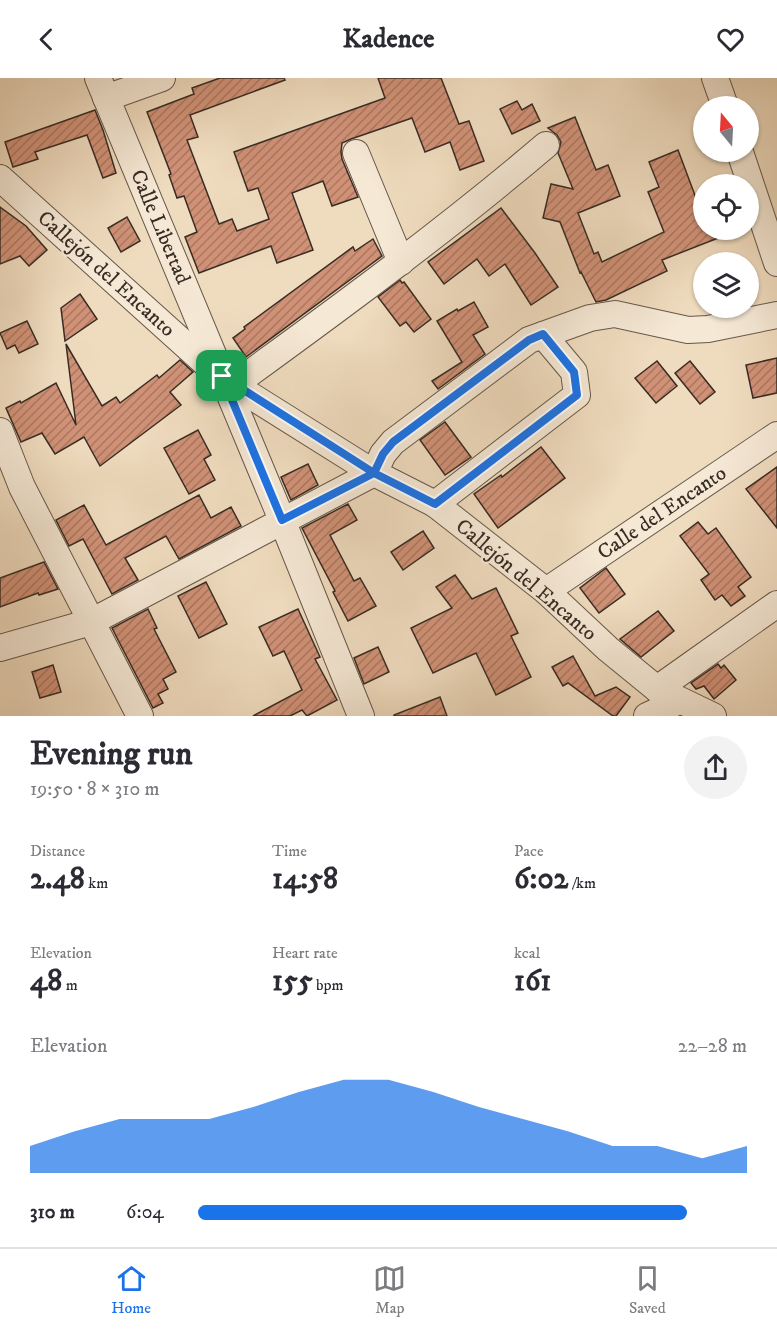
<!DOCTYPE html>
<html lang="en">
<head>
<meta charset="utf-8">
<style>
  body { margin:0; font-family:"IM FELL DW Pica",serif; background:#f2f2f3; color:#2b2b33; height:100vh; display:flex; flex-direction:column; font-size:22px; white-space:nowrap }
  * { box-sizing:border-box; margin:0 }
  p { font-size:20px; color:#7c7c81 }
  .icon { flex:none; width:33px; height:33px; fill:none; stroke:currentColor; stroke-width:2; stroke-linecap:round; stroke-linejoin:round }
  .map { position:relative; height:638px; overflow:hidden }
  .sheet { display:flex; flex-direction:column; background:#fff; flex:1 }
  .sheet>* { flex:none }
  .needle { width:39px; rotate:342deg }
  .fabs { position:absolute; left:693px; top:18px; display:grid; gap:12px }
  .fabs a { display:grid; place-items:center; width:66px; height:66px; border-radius:50%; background:#fff; box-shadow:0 2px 4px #0004; font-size:30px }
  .pin { position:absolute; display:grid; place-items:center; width:51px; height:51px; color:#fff; margin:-26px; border-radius:12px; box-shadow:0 3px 9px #0006 }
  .round { display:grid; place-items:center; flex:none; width:63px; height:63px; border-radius:32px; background:#f2f2f3 }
  .overview { display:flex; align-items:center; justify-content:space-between; height:102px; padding:0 30px }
  h1 { font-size:33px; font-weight:700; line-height:45px }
  .figures { display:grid; grid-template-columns:repeat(3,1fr); gap:9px; height:102px; padding:6px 30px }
  .figures div { display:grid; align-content:center }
  .figures b { font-size:30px; font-weight:700 }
  .figures small { font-size:16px; font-weight:400 }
  .figures p { font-size:16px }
  .chart { height:168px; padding:12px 30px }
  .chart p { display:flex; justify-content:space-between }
  .chart svg { width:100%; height:108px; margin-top:6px; fill:#1a73e8; opacity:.7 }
  ul { padding:0 30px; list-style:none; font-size:20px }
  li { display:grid; grid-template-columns:96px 72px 1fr; align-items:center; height:45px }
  li i { height:15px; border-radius:8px; background:#1a73e8 }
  header { display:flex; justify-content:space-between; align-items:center; height:78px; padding:0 30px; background:#fff; font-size:27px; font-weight:700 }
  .tabs { display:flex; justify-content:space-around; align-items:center; height:84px; border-top:2px solid #e1e1e2; background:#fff; font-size:16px; color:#7c7c81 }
  .tabs a { display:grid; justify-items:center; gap:3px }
  .tabs .on { color:#1a73e8 }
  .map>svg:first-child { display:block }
  .building { fill:url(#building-hatch); stroke:#382c24; stroke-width:1.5 }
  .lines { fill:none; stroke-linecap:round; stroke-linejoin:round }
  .street-casing { stroke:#66584a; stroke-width:28 }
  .street { stroke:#f5e8d5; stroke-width:26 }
  .route-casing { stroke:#fff; stroke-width:12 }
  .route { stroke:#1a73e8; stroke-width:8 }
  .labels { text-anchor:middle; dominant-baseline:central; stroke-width:4.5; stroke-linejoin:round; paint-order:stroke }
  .street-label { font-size:21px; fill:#382c24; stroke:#f5e8d5 }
</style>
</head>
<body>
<header><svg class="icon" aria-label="back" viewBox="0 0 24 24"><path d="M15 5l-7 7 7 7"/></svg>Kadence<svg class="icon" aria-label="heart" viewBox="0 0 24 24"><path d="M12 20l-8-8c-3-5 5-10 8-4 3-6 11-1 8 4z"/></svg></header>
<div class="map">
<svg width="777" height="638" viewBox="0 0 777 638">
  <defs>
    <pattern id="building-hatch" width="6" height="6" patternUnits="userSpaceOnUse" patternTransform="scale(1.5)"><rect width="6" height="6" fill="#d09176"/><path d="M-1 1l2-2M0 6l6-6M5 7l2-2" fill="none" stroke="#aa7761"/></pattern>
  </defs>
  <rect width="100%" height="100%" fill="#efdbbe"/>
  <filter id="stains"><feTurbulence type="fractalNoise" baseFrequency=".00333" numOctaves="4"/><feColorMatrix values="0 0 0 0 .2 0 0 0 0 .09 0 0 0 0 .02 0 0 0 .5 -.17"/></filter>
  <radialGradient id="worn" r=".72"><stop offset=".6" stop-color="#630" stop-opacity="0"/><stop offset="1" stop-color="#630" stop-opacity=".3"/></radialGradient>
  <g class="building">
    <polygon points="220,0 284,0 285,2 190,37 198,59 187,62 219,146 232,141 237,153 269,141 258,110 248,113 234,74 385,20 378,0 441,0 459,46 469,43 484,83 460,92 450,64 425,74 412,40 351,61 342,65 341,74 342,81 358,119 332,128 323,103 292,115 313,172 277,185 271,168 199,195 185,159 197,154 184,118 177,120 169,97 171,96 147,34 194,16 192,10"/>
    <polygon points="517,23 522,32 532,26 540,43 512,56 500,31"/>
    <polygon points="95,32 103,52 116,95 103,100 87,57 35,74 38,81 13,89 5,64"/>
    <polygon points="575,39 596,92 608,87 620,118 578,135 594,176 598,174 602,184 664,154 648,114 659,109 649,84 678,72 699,128 704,126 704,152 736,153 662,182 667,193 606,222 596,224 581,194 580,195 560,144 543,140 551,106 573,111 558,75 561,64 557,57 548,50"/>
    <polygon points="0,129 26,148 47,172 29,188 20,178 0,186"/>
    <polygon points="501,130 535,175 558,209 531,227 505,186 489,198 477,181 444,206 428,184"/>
    <polygon points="127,139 140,163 121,174 108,150"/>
    <polygon points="373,161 382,178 246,279 233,260 245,251 244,249 353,169 355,173"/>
    <polygon points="400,202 402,205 404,204 431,241 414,254 406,244 400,248 378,219"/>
    <polygon points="80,216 97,241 65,263 61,230"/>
    <polygon points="474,224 488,249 473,257 485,276 438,311 432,303 462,284 437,243 457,231 458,233"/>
    <polygon points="27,243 38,266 19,275 15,267 7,271 0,255"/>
    <polygon points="66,266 102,328 116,319 120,325 157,297 159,300 180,282 193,294 170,314 181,327 100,388 84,359 55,376 42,355 21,364 6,330 20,323 21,325 56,305 76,347"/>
    <polygon points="777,280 777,315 753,320 746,287"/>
    <polygon points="657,283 677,308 656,325 635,300"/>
    <polygon points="690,283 715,314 700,326 675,295"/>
    <polygon points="445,344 471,379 445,397 420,362"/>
    <polygon points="198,352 211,377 204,381 215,402 189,416 164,370"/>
    <polygon points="541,369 565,400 498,450 474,416 501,397 502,399"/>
    <polygon points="308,386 318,407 291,422 281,399"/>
    <polygon points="777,389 777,450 746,411"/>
    <polygon points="199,417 211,440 231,429 241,448 179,481 166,458 125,480 138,502 112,516 83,461 69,468 56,442 84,427 106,467"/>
    <polygon points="348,426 357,442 330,457 354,503 360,500 376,528 348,543 333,514 335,513 302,450"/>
    <polygon points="698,444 708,456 716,450 751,499 738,509 745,518 731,528 722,517 715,522 701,502 709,496 680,458"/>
    <polygon points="423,453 434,470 403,492 391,474"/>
    <polygon points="44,484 58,511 39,517 38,515 0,529 0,500"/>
    <polygon points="606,490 625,516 599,535 580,510"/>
    <polygon points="455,497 472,521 496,510 518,555 511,558 531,599 496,617 476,575 433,595 411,550 452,530 436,509"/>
    <polygon points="206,504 227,546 199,560 178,518"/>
    <polygon points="148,531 157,550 154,551 176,594 163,601 168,611 158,616 163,625 153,630 112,550"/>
    <polygon points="298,531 320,579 315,581 337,622 307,638 302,632 290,638 253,638 302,612 284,573 273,578 259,549"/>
    <polygon points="658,533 674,553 641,579 620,561"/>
    <polygon points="378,569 389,594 364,606 354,580"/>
    <polygon points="573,578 595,618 616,609 630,619 616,638 613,638 568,605 563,608 552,589"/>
    <polygon points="718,586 721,590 724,587 736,602 714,621 704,608 696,611 691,605"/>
    <polygon points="53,587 61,614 40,620 32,594"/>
    <polygon points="440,619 447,638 394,638 394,637"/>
  </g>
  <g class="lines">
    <defs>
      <g id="street">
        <polyline points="98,0 282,442 361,638"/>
        <polyline points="715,0 725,28"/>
        <polyline points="106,20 162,0"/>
        <polyline points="740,74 777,185"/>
        <polyline points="356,75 401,184"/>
        <polyline points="0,100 221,299 374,395 435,426 546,513 608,571 657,611 713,638"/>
        <path d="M235,306C341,229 446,152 546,67"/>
        <polyline points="0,353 22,409 140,638"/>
        <polyline points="435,426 577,317 574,294 543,257"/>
        <polyline points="546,513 777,357"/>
        <polyline points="0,570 91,544 374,395 383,376 393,364 529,262 590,240 615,236 688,252 708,251 777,237"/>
        <polyline points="657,611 777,526"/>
        <polyline points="647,638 679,623"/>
      </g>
    </defs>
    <use href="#street" class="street-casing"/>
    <use href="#street" class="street"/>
  </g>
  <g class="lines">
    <defs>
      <polyline id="route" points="222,298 374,395 435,426 577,317 574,294 543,256 529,262 393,364 383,376 374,395 282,442 222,298"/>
    </defs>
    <use href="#route" class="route-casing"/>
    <use href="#route" class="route"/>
  </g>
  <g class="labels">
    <g class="street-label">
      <text transform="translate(160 149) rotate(67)">Calle Libertad</text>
      <text transform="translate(106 196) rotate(42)">Callejón del Encanto</text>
      <text transform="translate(662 435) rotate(-34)">Calle del Encanto</text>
      <text transform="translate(526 502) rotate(40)">Callejón del Encanto</text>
    </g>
  </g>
  <rect width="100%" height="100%" filter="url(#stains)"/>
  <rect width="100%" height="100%" fill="url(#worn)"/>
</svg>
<div class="fabs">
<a><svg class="needle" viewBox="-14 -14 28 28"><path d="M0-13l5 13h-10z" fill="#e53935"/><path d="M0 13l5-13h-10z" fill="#7c7c81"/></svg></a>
<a><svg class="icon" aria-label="locate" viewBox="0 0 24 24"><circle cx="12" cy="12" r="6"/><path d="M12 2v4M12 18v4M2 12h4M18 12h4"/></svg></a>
<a><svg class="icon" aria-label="layers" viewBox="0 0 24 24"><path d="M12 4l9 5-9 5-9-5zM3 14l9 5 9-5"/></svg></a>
</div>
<div class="pin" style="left:222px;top:298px;background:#1e9e55"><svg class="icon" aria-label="arrive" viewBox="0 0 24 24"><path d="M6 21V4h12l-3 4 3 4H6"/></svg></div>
</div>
<section class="sheet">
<div class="overview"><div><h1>Evening run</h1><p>19:50 · 8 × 310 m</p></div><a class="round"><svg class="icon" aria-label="share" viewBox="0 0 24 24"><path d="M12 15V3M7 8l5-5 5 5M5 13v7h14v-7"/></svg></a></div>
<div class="figures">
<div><p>Distance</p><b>2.48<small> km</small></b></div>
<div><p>Time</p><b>14:58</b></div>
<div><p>Pace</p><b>6:02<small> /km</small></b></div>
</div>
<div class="figures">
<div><p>Elevation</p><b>48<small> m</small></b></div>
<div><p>Heart rate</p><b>155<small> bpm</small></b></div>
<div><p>kcal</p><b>161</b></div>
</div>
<div class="chart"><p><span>Elevation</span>22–28 m</p>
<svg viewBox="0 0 160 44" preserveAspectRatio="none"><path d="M0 44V33L10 27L20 22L30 22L40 22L50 17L60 11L70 6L80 6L90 11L100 17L110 22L120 27L130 33L140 33L150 38L160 33V44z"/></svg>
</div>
<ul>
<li><b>310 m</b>6:04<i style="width:89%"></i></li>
</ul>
</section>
<nav class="tabs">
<a class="on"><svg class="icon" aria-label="home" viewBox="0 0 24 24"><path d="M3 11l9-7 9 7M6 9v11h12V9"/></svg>Home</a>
<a><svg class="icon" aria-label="map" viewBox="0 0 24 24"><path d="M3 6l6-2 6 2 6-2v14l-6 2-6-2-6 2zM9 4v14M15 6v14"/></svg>Map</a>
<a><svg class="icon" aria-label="saved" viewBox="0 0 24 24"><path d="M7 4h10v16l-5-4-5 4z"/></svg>Saved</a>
</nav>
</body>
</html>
